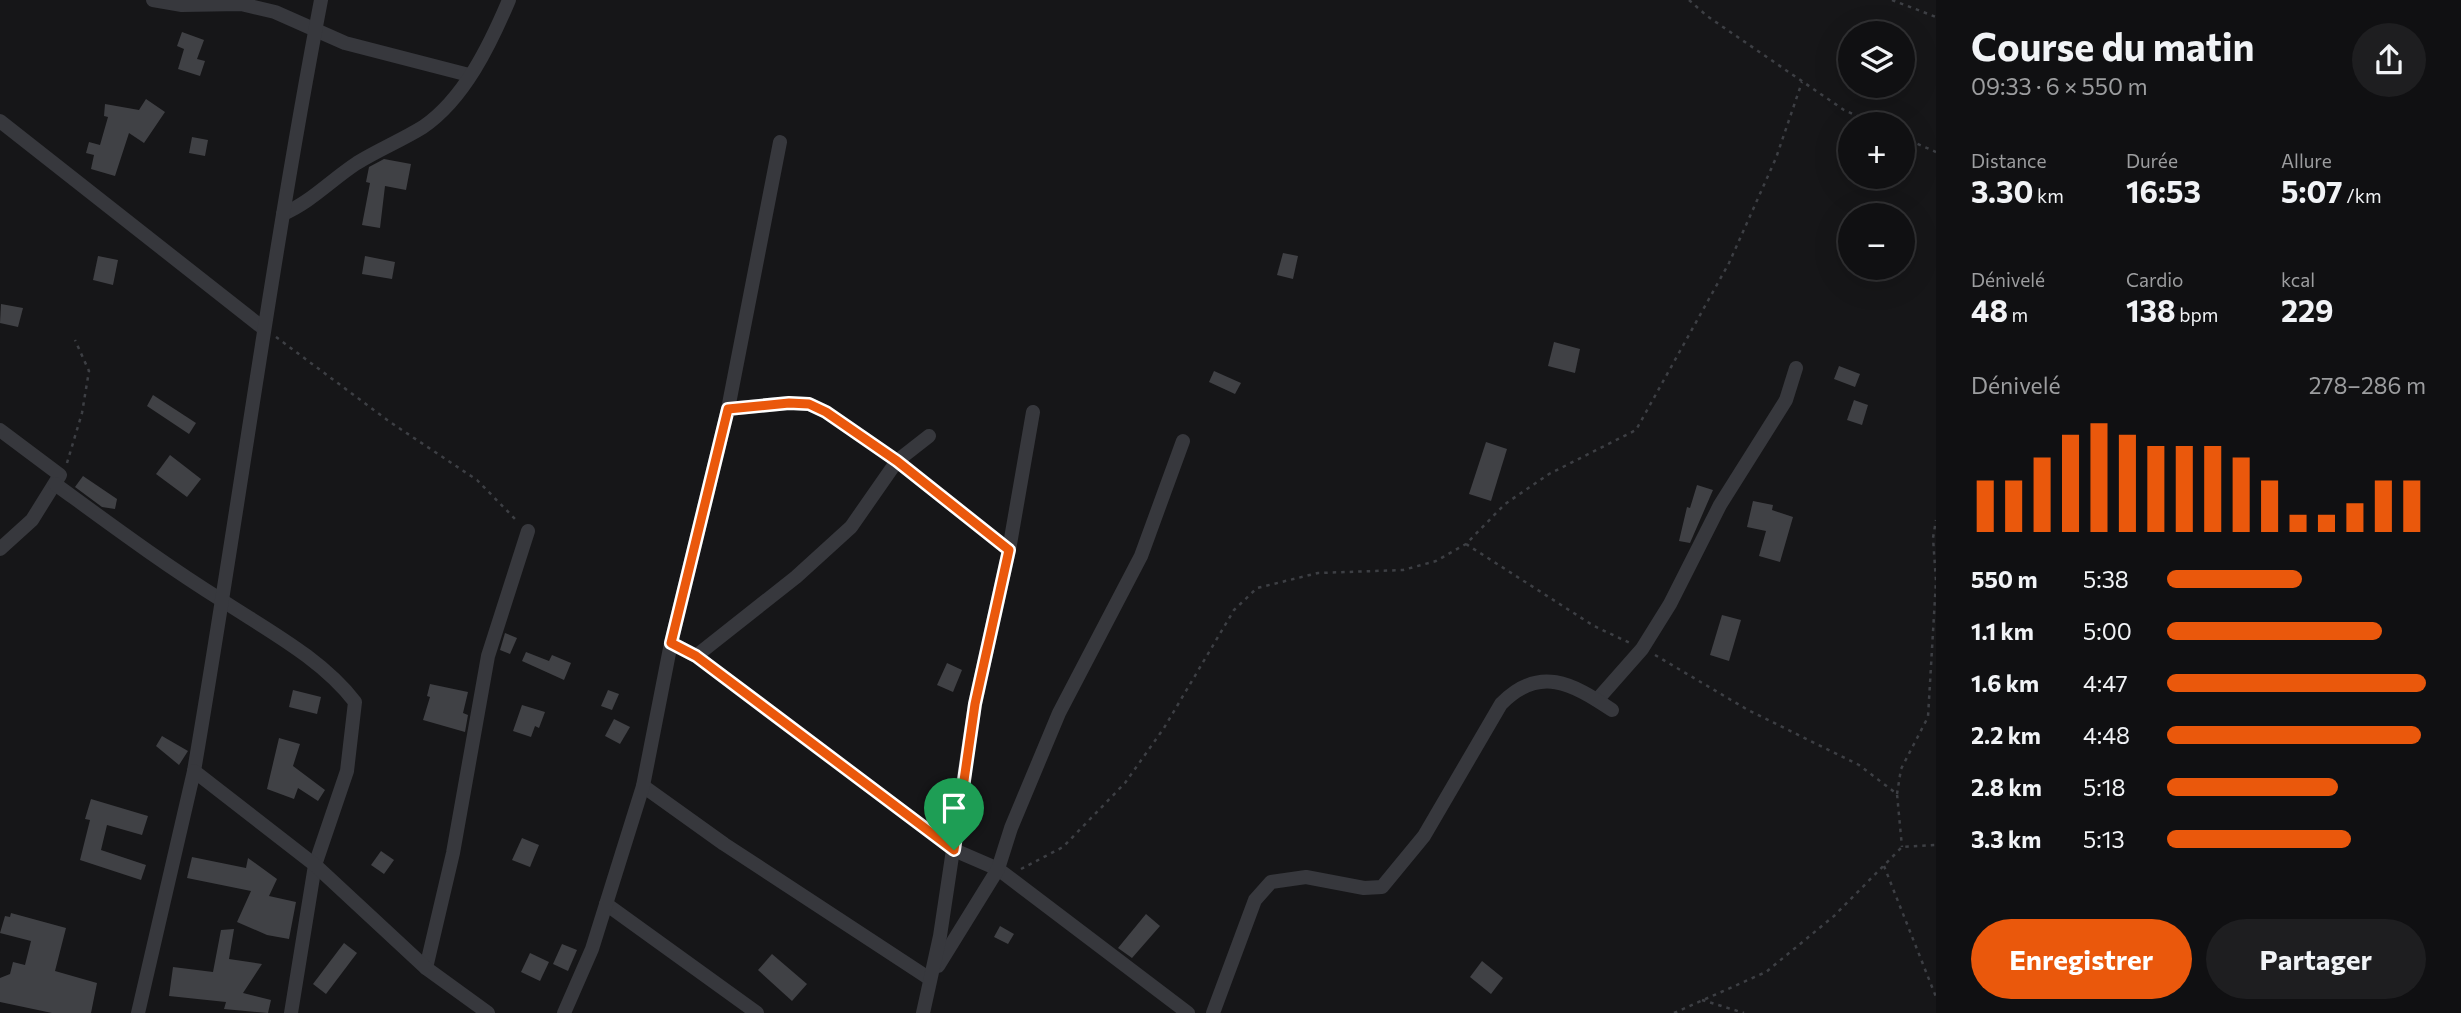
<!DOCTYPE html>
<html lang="fr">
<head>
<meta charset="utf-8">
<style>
  body { margin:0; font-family:Commissioner,sans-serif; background:#1e1e20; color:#f1f3f6; height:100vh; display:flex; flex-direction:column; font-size:26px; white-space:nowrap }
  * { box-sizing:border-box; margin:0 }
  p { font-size:23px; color:#9c9d9f }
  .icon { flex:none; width:38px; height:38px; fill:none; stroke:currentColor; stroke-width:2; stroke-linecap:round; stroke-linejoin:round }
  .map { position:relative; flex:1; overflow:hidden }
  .details { display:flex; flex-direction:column; background:#101012; width:525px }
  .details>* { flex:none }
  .buttons { position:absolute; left:1838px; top:21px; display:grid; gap:14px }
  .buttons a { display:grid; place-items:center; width:77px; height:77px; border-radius:50%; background:#101012; box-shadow:0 7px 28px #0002,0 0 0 2px #303032; font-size:35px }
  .pin { position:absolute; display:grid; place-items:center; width:60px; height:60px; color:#fff; margin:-72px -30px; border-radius:50% 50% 50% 0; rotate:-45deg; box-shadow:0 0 7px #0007 }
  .pin .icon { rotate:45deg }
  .round { display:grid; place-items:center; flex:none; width:74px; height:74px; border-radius:37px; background:#1e1e20 }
  .headline { display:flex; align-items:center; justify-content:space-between; height:119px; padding:0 35px }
  h1 { font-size:38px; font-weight:700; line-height:52px }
  .figures { display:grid; grid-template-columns:repeat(3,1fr); gap:10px; height:119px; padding:7px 35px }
  .figures div { display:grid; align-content:center }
  .figures b { font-size:30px; font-weight:700 }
  .figures small { font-size:19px; font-weight:400 }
  .figures p { font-size:19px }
  .chart { height:196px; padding:14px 35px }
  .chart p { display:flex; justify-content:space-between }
  .chart svg { width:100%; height:126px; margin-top:7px; stroke:#ea580c; stroke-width:6 }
  .cta { display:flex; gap:14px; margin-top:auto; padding:14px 35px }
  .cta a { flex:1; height:80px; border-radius:42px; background:#ea580c; color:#fff; font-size:28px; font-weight:700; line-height:80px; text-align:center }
  .cta a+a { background:#1e1e20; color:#f1f3f6 }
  ul { padding:0 35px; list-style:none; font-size:23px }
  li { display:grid; grid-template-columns:112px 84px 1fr; align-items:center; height:52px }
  li i { height:18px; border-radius:9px; background:#ea580c }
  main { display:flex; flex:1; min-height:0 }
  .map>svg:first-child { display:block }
  .building { fill:#404145 }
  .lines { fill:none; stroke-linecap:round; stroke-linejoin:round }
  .path { stroke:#3d3f44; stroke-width:2.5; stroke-dasharray:3.5 5; stroke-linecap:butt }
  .street { stroke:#37383d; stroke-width:14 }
  .route-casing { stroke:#fff; stroke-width:14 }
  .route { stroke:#ea580c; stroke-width:9 }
</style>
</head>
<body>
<main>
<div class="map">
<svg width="1936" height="1013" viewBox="0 0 1936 1013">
  <rect width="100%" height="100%" fill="#161618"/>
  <g class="building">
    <polygon points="182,32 204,40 197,59 205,61 200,76 178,69 184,49 177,46"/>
    <polygon points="146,99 165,112 144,143 129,133 115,176 91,169 94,155 86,153 89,142 100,145 108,117 104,116 105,104 139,110"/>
    <polygon points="192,137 208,140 205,156 189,153"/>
    <polygon points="384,159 411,164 406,190 385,186 380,228 362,225 370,183 366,182 369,167"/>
    <polygon points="1283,253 1298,256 1293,279 1277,275"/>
    <polygon points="98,256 118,260 113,285 93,280"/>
    <polygon points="365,256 395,262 392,279 362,274"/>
    <polygon points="1,304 23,308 18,327 0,323"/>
    <polygon points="1554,342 1580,349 1575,373 1548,366"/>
    <polygon points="1839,366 1860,374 1855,387 1834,379"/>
    <polygon points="1214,371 1241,383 1235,394 1209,382"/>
    <polygon points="153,395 196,423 189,434 147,406"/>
    <polygon points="1854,400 1868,405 1862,425 1847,420"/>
    <polygon points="1486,442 1507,449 1491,501 1469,494"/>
    <polygon points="170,455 201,479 187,497 156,474"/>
    <polygon points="83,476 117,499 115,509 102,507 75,487"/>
    <polygon points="1697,485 1713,490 1690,543 1679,541 1687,507 1690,508"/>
    <polygon points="1753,501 1773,505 1772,510 1793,517 1780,562 1759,556 1766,531 1747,527"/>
    <polygon points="1722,615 1741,620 1729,661 1710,655"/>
    <polygon points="505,633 517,638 510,654 500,650"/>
    <polygon points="526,652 549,661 552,655 571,663 564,680 522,661"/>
    <polygon points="947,663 962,670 953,692 937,685"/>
    <polygon points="430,684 468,692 463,713 468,715 465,732 423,720 430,697 427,696"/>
    <polygon points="293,690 321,697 317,714 289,707"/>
    <polygon points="608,690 619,694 612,710 601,706"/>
    <polygon points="522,705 545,712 539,728 535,726 531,737 513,731"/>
    <polygon points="614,719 630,727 620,744 605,736"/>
    <polygon points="162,736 188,751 179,765 156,746"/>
    <polygon points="279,738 300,744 293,766 325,790 318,801 298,788 294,799 267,789"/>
    <polygon points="91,799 148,816 142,835 107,825 101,850 146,865 141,880 80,860 90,820 85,819"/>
    <polygon points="522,838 539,845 530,867 512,860"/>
    <polygon points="381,851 394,860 384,874 371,865"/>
    <polygon points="192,857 246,868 248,858 277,879 269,896 296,902 289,939 267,935 237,922 251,891 187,878"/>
    <polygon points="11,913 66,928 55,971 97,983 91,1013 52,1013 0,1002 0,978 10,974 13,962 25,965 31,941 0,933 5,916 10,917"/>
    <polygon points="1146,914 1160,926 1132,958 1118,948"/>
    <polygon points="1000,926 1014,934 1008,944 994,937"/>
    <polygon points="234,929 229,959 262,964 243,993 271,1000 268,1013 224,1009 226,1002 169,996 173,967 213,972 221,930"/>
    <polygon points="344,943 357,953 326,994 313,984"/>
    <polygon points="562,944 577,950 568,971 553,964"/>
    <polygon points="530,953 549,962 540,981 521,972"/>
    <polygon points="772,954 807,984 792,1001 758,970"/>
    <polygon points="1482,961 1503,978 1491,994 1470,977"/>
  </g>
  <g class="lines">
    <g class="path">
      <polyline points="1689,0 1707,16 1844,110 1875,124"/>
      <polyline points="1892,0 1936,17"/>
      <polyline points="1902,137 1936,152"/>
      <polyline points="276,337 390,422 477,480 518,522"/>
      <polyline points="67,463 82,413 89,371 75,340"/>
      <polyline points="1466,544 1594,626 1630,643"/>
      <polyline points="1655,655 1748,710 1859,765 1897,794 1902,847"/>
      <polyline points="1897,794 1901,769 1928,717 1936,581 1933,538 1936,520"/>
      <polyline points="1884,866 1936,997"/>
      <polyline points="1021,869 1063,847 1125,783 1164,728 1234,610 1257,588 1318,573 1403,570 1436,561 1466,544 1505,504 1549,474 1636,430 1729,263 1776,158 1802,82"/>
      <polyline points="1702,1000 1744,1013"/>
      <polyline points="1674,1013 1766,972 1834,916 1902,847 1936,845"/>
    </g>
    <g class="street">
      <polyline points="153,0 182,5 241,4 275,12 345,43 469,75"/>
      <polyline points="0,121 263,328"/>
      <path d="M283,214C311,202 331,180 357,163C378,150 402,140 423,127C464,99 490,45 509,0"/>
      <polyline points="728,409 789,403 809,404 826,412 897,461 1009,550"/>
      <polyline points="0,430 60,475 32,520 0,549"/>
      <path d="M55,484C110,524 165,565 223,601C269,631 322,659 355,702L347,771L315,865L291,1013"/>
      <polyline points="671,643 696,656 954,850 998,869 1188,1013"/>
      <polyline points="696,656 796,577 851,527 897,461 929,436"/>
      <polyline points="1597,700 1642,649 1670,604 1720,505 1786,400 1796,368"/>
      <path d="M194,771C238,514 272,256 321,0"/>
      <polyline points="643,786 724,844 930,979"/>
      <polyline points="606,904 757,1013"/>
      <polyline points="938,966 998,869 1011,828 1059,713 1141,556 1183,441"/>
      <polyline points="426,968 453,853 488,656 528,531"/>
      <polyline points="138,1013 194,771 315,865 426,968 488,1013"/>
      <polyline points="564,1013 592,949 643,786 671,643 728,409 780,142"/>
      <polyline points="923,1013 940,936 975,704 1009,550 1033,412"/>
      <path d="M1213,1013L1255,900L1271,882L1306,877L1364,888L1382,887L1424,836L1501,704C1539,665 1572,683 1612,710"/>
    </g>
  </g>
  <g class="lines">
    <defs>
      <polygon id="route" points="789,403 809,404 826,412 897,461 1009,550 975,704 954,850 696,656 671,643 728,409"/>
    </defs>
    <use href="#route" class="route-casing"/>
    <use href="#route" class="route"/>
  </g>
</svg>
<div class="buttons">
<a><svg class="icon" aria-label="layers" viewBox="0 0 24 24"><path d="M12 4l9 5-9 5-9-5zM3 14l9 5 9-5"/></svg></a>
<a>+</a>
<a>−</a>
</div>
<div class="pin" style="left:954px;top:850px;background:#1e9e55"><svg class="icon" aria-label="arrive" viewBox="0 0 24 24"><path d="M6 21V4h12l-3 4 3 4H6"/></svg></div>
</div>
<section class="details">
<div class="headline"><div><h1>Course du matin</h1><p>09:33 · 6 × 550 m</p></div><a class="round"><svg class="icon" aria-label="share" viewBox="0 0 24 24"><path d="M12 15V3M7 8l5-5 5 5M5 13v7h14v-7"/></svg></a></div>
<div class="figures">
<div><p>Distance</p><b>3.30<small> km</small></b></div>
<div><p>Durée</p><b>16:53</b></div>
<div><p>Allure</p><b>5:07<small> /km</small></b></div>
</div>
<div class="figures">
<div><p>Dénivelé</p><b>48<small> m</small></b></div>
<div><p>Cardio</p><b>138<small> bpm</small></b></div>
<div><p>kcal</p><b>229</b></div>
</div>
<div class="chart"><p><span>Dénivelé</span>278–286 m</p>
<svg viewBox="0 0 160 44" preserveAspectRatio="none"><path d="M5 44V26M15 44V26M25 44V18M35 44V10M45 44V6M55 44V10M65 44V14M75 44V14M85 44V14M95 44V18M105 44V26M115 44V38M125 44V38M135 44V34M145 44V26M155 44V26"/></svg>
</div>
<ul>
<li><b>550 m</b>5:38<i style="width:52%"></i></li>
<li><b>1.1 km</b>5:00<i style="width:83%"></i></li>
<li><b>1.6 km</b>4:47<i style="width:100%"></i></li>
<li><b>2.2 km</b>4:48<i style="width:98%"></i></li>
<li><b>2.8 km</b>5:18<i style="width:66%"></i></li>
<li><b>3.3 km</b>5:13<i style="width:71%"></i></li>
</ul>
<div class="cta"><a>Enregistrer</a><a>Partager</a></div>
</section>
</main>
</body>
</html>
